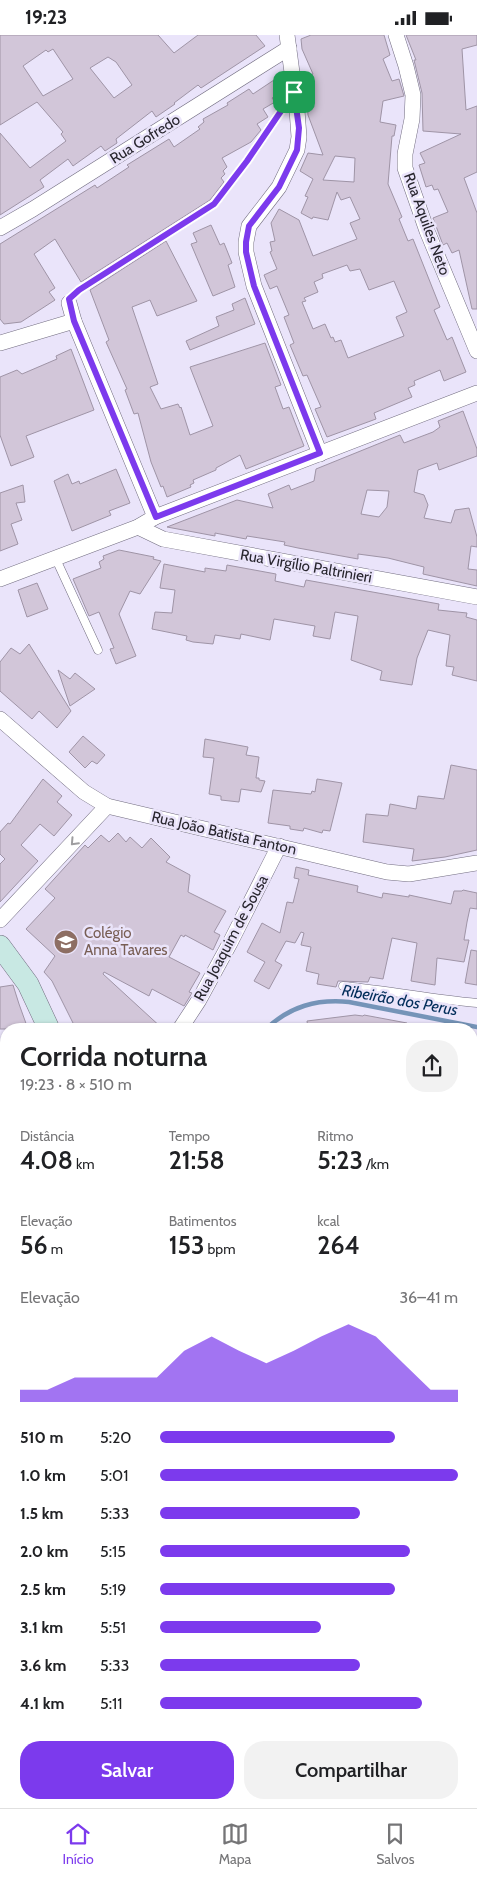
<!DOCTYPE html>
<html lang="pt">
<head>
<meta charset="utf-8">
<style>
  body { margin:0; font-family:Cabin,sans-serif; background:#f2f2f2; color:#202124; height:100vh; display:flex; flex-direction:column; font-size:19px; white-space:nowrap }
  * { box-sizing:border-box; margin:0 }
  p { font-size:16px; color:#757577 }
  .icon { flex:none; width:28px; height:28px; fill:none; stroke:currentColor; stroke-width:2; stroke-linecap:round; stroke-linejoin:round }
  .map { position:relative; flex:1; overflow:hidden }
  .details { position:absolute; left:0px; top:988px; width:478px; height:786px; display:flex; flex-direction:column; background:#fff; border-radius:20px 20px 0 0; box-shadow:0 1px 4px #0004 }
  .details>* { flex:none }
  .pin { position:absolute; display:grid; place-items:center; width:42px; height:42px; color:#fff; margin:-21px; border-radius:10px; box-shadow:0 2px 8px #0006 }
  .round { display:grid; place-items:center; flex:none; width:52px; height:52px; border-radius:20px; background:#f2f2f2 }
  .overview { display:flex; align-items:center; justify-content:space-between; height:85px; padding:0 20px }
  h1 { font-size:28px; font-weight:600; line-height:38px }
  .metrics { display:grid; grid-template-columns:repeat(3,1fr); gap:8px; height:85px; padding:5px 20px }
  .metrics div { display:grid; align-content:center }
  .metrics b { font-size:25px; font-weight:600 }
  .metrics small { font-size:14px; font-weight:400 }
  .metrics p { font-size:14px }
  .chart { height:140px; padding:10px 20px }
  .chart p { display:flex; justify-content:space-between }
  .chart svg { width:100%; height:90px; margin-top:5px; fill:#7c3aed; opacity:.7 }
  .primary-button { display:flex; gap:10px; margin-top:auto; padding:10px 20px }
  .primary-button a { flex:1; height:58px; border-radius:20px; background:#7c3aed; color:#fff; font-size:20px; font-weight:600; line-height:58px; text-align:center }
  .primary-button a+a { background:#f2f2f2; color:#202124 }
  ul { padding:0 20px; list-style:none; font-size:16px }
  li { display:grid; grid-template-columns:80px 60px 1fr; align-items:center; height:38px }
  li i { height:12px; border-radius:6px; background:#7c3aed }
  .status { display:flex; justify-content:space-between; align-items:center; height:35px; padding:0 25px; background:#fff; direction:ltr }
  .status svg { height:14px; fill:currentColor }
  .tabs { display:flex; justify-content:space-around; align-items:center; height:70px; border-top:1px solid #e0e0e0; background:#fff; font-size:14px; color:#757577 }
  .tabs a { display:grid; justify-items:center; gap:2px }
  .tabs .active { color:#7c3aed }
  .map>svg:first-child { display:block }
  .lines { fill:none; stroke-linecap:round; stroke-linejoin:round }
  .stream { stroke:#7594b8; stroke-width:4.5 }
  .building { fill:#d2c6d9; stroke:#9f94a6; fill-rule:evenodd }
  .service-casing { stroke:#726d80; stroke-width:9 }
  .minor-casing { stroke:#726d80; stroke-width:16 }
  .secondary-casing { stroke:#726d80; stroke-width:22 }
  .service { stroke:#fff; stroke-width:8 }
  .minor { stroke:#fff; stroke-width:15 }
  .secondary { stroke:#c8e8e3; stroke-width:21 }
  .rail-casing { stroke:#6a6673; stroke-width:5.5 }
  .rail { stroke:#eae4fa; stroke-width:4; stroke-dasharray:11; stroke-linecap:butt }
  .oneway { stroke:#9e9da0 }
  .route-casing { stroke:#fff; stroke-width:10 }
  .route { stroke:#7c3aed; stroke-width:6 }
  .labels { text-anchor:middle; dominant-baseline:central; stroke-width:5; stroke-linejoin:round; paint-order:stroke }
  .street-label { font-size:15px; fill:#27252d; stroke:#eae4fa }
  .education-label { font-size:15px; fill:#785e54; stroke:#eae4fa; text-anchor:start }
  .water-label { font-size:16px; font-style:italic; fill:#002c59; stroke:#eae4fa }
</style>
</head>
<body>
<div class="status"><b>19:23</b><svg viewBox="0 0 49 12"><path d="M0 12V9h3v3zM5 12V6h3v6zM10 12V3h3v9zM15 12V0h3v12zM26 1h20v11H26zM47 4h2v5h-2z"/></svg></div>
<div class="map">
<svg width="477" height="1773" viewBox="0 0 477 1773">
  <rect width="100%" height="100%" fill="#eae4fa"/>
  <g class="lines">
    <g class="stream">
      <path d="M266,994C290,971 317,964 349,967L477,992"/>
      <polyline points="290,1773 293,1768"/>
    </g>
  </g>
  <g class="building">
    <path d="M0,0H158L174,18L198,0H256L265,11L201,53L198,50L174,68L175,69L156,82L152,76L116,104L117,108L105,116L101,111L73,131L68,124L40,145L44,152L0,180V98L30,133L66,106L61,99L63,97L37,67L0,90ZM53,14L73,44L43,61L23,31L46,15L48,17ZM108,22L116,27L132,50L114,63L90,33Z"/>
    <path d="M311,0H384L390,20L383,24L392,46L399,44L404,61L383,66L380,87L396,90L394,101H392L388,149L402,182L399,184L408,206L413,204L440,272L434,275L447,305L452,302L466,337L444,346L440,335L414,346L415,350L408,353L412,362L374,378L376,384L327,402L315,374L321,372L307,340L303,341L290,310L294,308L284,282L289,280L277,251L270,254L264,240L277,234L270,217L272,216L270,207L275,206L271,188L279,174L299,185L313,221L357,204L350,188L360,184L350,162L341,165L337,157L328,185L313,182L312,184L301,178L308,162L305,161L313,144L300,136L308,118L323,120L308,80L307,67L313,64L304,43L313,39L302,14L301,4ZM335,121L355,123L354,147L323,145ZM347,230L350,236L360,234L369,255L394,246L407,277L396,282L404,301L348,323L341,305L335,307L333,302L331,303L325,289L313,294L302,267L306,266L304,263L318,257L314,247L323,243L322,239Z"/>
    <polygon points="406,0 477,0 477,10 462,14 466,75 477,71 477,137 464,143 477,178 477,274 472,274 459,215 452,218 447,208 443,210 433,183 448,177 438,154 434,155 432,150 426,152 419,130 425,128 420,118 461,99 423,96 422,58 414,25 416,25"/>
    <polygon points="274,45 281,57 272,63 275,67 263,74 268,82 257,89 261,95 251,107 222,123 227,132 223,136 225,139 221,143 224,147 210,165 81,247 55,204 34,219 55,253 49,257 55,265 21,287 4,289 0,284 0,209 95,150 97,153 129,132 127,130 169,104 174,112 200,94 198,92 204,87 203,84 228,70 227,68 249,54 253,59"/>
    <polygon points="211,190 220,210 224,208 232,228 228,230 235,252 213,261 191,209 197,207 193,198"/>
    <polygon points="166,206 197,266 157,281 150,265 132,272 158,349 150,352 161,374 178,369 180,373 181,372 190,400 213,391 190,332 265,308 281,350 275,352 283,374 289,372 304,411 246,434 240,420 216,433 216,435 193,445 194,448 190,450 191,452 167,462 163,451 161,452 151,427 138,378 134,379 125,355 127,354 106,307 109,305 90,255"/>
    <polygon points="245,263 255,289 190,315 186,306 219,291 216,282 234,275 232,269"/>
    <polygon points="71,314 94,375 26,401 34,422 11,431 0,400 0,342 17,335 22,339 57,324 56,321"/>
    <path d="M463,376L477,414V421L439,435L437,428L418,435L414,457L424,460L428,470L424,483L451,488L455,475L469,473L477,502V512L471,511L468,534L477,535V551L423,539L424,532L388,523L358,519V524L298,513L284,510L285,507L247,501L246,504L215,498V501L167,492L237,465L273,473L268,459L289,450L291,455L314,446L316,434L400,400L404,408L433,397L440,392L438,386ZM367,455L389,456L387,472L379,482L361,479Z"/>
    <polygon points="116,434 130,468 109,476 111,480 72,496 54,446 68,439 72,449 79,446 80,449"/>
    <polygon points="23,450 25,467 16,468 22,485 11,489 18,509 0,516 0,458"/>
    <polygon points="119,515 154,522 153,524 161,526 140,559 130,556 119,579 136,621 116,629 110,614 114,613 99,577 89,581 73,544 101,533 99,527 104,524 103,521"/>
    <polygon points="164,529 205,537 205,533 226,536 227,530 276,539 275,546 304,552 306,545 439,569 438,575 467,578 466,582 477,585 477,646 452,640 454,632 446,631 450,600 428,595 417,623 412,650 380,645 382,636 351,625 358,581 335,577 330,604 313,601 315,591 274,584 270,605 241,599 240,604 215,600 213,609 193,607 186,605 187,601 152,594 155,577 172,578 175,555 160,553"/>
    <polygon points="37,548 48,574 27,582 18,555"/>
    <polygon points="29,609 71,676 57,693 39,676 32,684 0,656 0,627 11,613 20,619"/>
    <polygon points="58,635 70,644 75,638 95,654 70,671"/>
    <polygon points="83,701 105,720 97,729 92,726 85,733 69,717"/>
    <polygon points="205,704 248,712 246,720 259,722 256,743 259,743 259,745 265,746 261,757 241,754 239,767 221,765 221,761 209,759 214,723 203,722"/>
    <polygon points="451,730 477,735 477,815 445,822 412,826 414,814 363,807 366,779 388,781 390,769 416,774 418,761 444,764"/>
    <polygon points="43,744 62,761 57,767 72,780 54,801 40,789 21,810 38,826 0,867 0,829 5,824 0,819 0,797 8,788 10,789"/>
    <polygon points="317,744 342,748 330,796 323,795 322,798 304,793 303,796 290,794 290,791 268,788 273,755 311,759 312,756 315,757"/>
    <polygon points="118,798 126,807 130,802 142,813 151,803 170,822 166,827 190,840 188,857 226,876 214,897 220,900 213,915 185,900 184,902 181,900 169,922 200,938 189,957 192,958 184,971 152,954 149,961 104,937 103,939 163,994 76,994 52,946 44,937 55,921 26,894 55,863 45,854 85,810 88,813 101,800 109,807"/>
    <polygon points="296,832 309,835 308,840 358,851 357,857 382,863 383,858 409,862 409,860 451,869 454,856 462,856 463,855 477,858 477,874 470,873 467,887 464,905 469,905 464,927 437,923 435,950 411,946 417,908 392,903 383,944 370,942 368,947 338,946 336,952 317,949 319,939 306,936 311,912 301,910 304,898 301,897 295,908 286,906 275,926 282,930 269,954 254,946 265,927 247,917 262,888 280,898 287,867 293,868 299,844 294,843"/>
    <polygon points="471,915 477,916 477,950 465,948"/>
    <polygon points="13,950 19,969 28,994 0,994 0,952"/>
    <polygon points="355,980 363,981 364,980 407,988 407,994 308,994 307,986"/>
  </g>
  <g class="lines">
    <defs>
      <g id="service">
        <polyline points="69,268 71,262 79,255 214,169 247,126 293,58"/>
        <polyline points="55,522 98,615"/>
        <path d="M343,951C388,955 432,964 477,968"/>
        <polyline points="471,1409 477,1413"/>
      </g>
      <g id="minor">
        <polyline points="287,0 297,75 299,102 297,115 279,152 249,191 246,207 246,217 254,251 320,419"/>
        <polyline points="396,0 406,31 413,60 412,84 405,119 405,133 427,196 477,316"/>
        <polyline points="0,193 33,174 289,13"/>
        <polyline points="69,268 74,286 155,482"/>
        <polyline points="0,308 74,286"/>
        <polyline points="138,492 163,504 477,562"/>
        <polyline points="0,544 138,492 155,482 477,358"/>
        <polyline points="0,684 84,757 107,771 387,837 409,839 477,828"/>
        <polyline points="0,885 107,771"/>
        <polyline points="180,994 199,965 230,908 279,811"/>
        <polyline points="471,1075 477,1066"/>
        <polyline points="471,1525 475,1564 471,1569"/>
        <polyline points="0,1599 6,1600"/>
        <polyline points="139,1768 139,1773"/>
        <polyline points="24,1773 35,1768"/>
        <polyline points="372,1773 376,1768"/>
      </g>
      <g id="secondary">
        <polyline points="0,911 28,949 49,994"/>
        <polyline points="471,1446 477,1450"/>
        <polyline points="469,1768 477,1773"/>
      </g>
    </defs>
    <use href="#service" class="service-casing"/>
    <use href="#minor" class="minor-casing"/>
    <use href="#secondary" class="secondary-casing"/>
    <use href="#service" class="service"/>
    <use href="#minor" class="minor"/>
    <use href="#secondary" class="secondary"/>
    <defs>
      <g id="rail">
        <polyline points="471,1729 477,1719"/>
        <polyline points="471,1746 477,1736"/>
        <polyline points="445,1773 448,1768"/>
        <polyline points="456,1773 459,1768"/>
      </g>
    </defs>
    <use href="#rail" class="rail-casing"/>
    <use href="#rail" class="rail"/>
  </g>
  <defs><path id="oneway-chevron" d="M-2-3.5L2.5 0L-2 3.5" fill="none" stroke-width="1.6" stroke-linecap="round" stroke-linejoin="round" transform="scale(1.25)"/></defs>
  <use class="oneway" href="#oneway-chevron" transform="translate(74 807) rotate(133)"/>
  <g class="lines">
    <defs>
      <polygon id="route" points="294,57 299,93 297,115 279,152 249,191 246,207 246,217 254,251 320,418 156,482 74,286 69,264 79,255 214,169 247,126"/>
    </defs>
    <use href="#route" class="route-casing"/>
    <use href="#route" class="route"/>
  </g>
  <defs>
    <symbol id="school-disc" viewBox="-11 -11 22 22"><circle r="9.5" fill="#8d6e63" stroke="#eae4fa"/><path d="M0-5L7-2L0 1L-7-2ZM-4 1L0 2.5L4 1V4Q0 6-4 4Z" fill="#fff"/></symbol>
  </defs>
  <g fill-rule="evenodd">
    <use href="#school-disc" x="52" y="893" width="28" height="28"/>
  </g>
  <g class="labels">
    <g class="street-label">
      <text transform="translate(145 104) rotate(-32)">Rua Gofredo</text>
      <text transform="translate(427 189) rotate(70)">Rua Aquiles Neto</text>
      <text transform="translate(306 531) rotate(10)">Rua Virgílio Paltrinieri</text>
      <text transform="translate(224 798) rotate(13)">Rua João Batista Fanton</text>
      <text transform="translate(231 903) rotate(-62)">Rua Joaquim de Sousa</text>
    </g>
    <g class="education-label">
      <text x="84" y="898">Colégio<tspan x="84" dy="17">Anna Tavares</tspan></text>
    </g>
    <g class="water-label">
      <text transform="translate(400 965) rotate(10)">Ribeirão dos Perus</text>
    </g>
  </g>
</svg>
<div class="pin" style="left:294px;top:57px;background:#1e9e55"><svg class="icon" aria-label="arrive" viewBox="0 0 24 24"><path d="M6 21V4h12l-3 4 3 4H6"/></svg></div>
<section class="details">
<div class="overview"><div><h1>Corrida noturna</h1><p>19:23 · 8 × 510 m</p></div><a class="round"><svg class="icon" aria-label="share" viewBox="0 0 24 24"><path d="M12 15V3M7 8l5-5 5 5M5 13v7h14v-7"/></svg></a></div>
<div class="metrics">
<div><p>Distância</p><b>4.08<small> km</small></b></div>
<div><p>Tempo</p><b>21:58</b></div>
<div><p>Ritmo</p><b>5:23<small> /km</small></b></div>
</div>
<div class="metrics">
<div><p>Elevação</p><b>56<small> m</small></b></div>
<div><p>Batimentos</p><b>153<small> bpm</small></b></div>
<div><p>kcal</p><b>264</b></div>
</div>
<div class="chart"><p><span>Elevação</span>36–41 m</p>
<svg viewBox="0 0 160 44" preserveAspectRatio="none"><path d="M0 44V38L10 38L20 32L30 32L40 32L50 32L60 19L70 12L80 19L90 25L100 19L110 12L120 6L130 12L140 25L150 38L160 38V44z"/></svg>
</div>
<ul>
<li><b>510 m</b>5:20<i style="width:79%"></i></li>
<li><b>1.0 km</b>5:01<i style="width:100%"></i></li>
<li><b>1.5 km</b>5:33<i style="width:67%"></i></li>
<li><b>2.0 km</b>5:15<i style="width:84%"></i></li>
<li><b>2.5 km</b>5:19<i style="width:79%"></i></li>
<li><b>3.1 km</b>5:51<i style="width:54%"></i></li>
<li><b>3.6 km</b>5:33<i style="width:67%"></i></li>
<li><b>4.1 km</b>5:11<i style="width:88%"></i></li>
</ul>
<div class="primary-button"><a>Salvar</a><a>Compartilhar</a></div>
</section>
</div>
<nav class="tabs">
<a class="active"><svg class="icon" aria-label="home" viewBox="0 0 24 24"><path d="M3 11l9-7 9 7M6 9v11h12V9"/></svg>Início</a>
<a><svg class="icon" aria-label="map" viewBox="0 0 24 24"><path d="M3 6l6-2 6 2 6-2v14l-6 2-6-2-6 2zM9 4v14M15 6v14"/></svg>Mapa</a>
<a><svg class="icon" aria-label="saved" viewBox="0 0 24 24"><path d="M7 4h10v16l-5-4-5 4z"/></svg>Salvos</a>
</nav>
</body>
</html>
